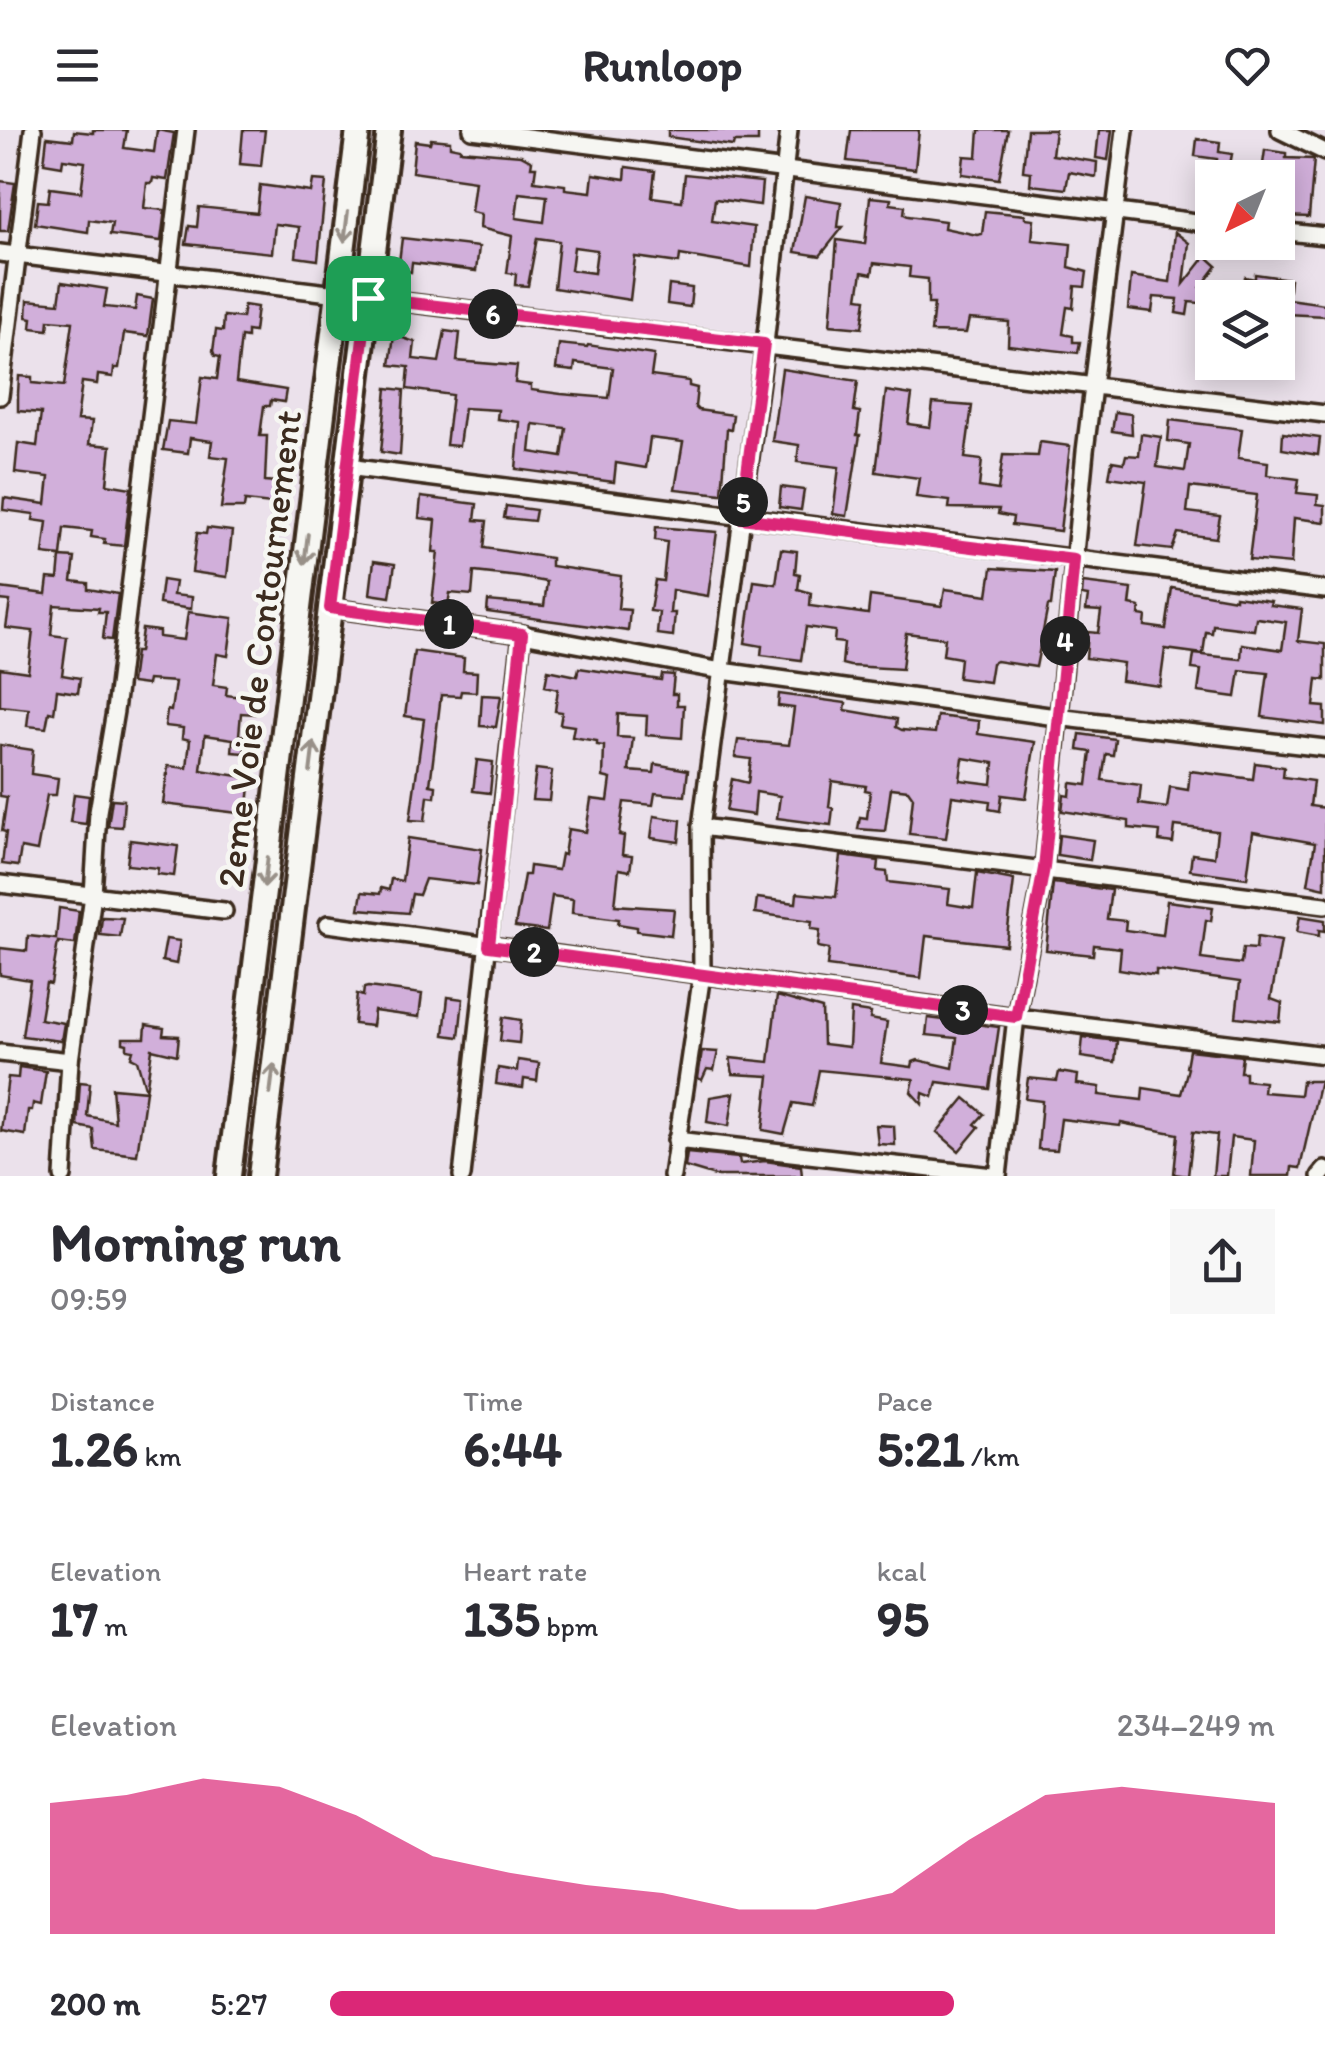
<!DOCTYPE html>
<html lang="en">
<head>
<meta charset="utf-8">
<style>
  body { margin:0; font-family:Itim,sans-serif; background:#f7f7f7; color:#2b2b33; height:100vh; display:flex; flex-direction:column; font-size:38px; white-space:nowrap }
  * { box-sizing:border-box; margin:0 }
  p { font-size:32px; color:#7c7c81 }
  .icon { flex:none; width:55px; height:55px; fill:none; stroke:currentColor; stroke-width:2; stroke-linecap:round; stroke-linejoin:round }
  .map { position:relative; height:1046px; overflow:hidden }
  .sheet { display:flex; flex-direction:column; background:#fff; flex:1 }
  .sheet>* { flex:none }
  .needle { width:65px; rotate:223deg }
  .controls { position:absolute; left:1195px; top:30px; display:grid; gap:20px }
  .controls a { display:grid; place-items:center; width:100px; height:100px; border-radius:0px; background:#fff; box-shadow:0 5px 25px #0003; font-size:50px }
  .pin { position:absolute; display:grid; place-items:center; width:85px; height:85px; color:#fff; margin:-42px; border-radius:20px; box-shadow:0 5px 15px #0006 }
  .km { position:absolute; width:50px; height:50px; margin:-25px; border-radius:50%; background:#222; color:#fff; font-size:28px; line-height:50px; text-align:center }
  .round { display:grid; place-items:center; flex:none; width:105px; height:105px; border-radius:0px; background:#f7f7f7 }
  .summary { display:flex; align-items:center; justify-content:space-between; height:170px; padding:0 50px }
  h1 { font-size:55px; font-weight:700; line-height:75px }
  .stats { display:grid; grid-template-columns:repeat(3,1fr); gap:15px; height:170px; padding:10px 50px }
  .stats div { display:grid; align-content:center }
  .stats b { font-size:50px; font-weight:700 }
  .stats small { font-size:28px; font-weight:400 }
  .stats p { font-size:28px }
  .chart { height:280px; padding:20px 50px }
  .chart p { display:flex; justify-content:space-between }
  .chart svg { width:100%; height:180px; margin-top:10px; fill:#db2777; opacity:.7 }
  ul { padding:0 50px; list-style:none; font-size:32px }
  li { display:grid; grid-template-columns:160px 120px 1fr; align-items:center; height:75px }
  li i { height:25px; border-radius:12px; background:#db2777 }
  header { display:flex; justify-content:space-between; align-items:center; height:130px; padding:0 50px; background:#fff; font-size:45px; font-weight:700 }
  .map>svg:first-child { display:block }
  .building { fill:#d1afda; stroke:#3b2a1e; stroke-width:2.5; fill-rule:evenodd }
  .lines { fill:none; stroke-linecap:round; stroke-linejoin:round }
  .minor-casing { stroke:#3b2a1e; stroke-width:22 }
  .secondary-casing { stroke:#3b2a1e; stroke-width:30 }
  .minor { stroke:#f6f6f2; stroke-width:15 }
  .secondary { stroke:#f6f6f2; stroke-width:22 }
  .oneway { stroke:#989088 }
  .route-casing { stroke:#fff; stroke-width:20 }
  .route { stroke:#db2777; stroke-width:12 }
  .labels { text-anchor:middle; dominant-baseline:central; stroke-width:9; stroke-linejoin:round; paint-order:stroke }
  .street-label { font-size:38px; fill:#3b2a1e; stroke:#f6f6f2 }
</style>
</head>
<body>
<header><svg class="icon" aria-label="menu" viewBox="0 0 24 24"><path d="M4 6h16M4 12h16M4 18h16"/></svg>Runloop<svg class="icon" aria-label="heart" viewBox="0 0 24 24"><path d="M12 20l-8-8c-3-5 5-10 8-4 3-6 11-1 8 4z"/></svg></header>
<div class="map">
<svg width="1325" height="1046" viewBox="0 0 1325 1046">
  <rect width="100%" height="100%" fill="#ebe1eb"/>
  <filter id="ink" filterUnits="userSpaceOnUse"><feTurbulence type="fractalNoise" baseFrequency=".01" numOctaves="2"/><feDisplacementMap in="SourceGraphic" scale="20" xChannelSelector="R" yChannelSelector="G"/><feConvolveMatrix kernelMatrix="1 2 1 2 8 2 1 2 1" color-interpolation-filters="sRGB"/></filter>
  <g filter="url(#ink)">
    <g class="building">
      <polygon points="93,0 127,0 124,18 154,22 157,0 174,3 167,50 153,48 152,53 147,53 144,78 165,80 161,111 110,105 112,93 89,90 88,102 35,94 38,71 48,72 50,58 81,62 85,32 63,29 62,36 44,33 47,7 73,10 74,1 93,3"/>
      <polygon points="243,0 265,0 261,36 240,34"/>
      <polygon points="668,0 758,0 758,12 734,12 733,16 668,7"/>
      <polygon points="851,0 919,0 915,39 847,31"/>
      <polygon points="979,0 1008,0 999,49 962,44 964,26 977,27"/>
      <polygon points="1027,0 1055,0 1052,25 1097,32 1096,47 1069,42 1066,59 1030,55 1031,42 1023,41"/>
      <polygon points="1099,0 1112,0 1108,30 1096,28"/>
      <path d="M431,9L450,11V16L460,18V20L521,25L532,31L531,37H536L534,51L565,55V59L591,62L593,44L625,49L626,37L655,41L652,67L682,71L685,44L762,52L760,75L715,69L712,91L754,97L751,137L680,125L679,133L635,127L630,170L554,158L559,111L537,108L528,156L515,155L516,144L507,143L512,106L480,98L481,84L471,82L475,51L412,42L415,11L430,13ZM519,63L547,66L544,92L516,88ZM574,117L597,120L594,143L571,140Z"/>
      <polygon points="1197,9 1220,12 1219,22 1232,24 1230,35 1235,36 1233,48 1215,46 1217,29 1195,26"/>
      <polygon points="1265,20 1286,23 1286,28 1314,29 1309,87 1285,86 1286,75 1278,75 1278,48 1261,48"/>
      <polygon points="313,50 326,51 318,130 296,127 299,97 275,94 272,123 186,114 189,96 197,97 199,77 257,83 260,55 311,62"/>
      <polygon points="0,51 15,53 8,101 0,101"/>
      <polygon points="805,66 841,72 838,97 843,97 820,126 795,122"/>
      <polygon points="870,67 891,69 890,74 905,76 904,84 908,86 945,91 944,98 977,105 982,104 985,81 1025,85 1025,88 1034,89 1032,110 1071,114 1069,137 1087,142 1085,157 1075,156 1073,178 1067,177 1063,204 1073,206 1073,212 1080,212 1078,223 1008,215 1009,192 969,189 966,203 931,202 934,174 928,174 928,149 909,147 910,137 874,133 872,144 862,142 858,168 866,169 862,198 830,195 837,110 865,114"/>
      <polygon points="1175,102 1189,113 1184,154 1206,126 1217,136 1201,157 1213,158 1211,174 1189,172 1187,185 1176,183 1178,169 1154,167 1152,182 1128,179 1131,146 1170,152"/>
      <polygon points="402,108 479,117 476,141 412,133 411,142 398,140"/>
      <polygon points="1255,144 1290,149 1288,169 1325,174 1325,186 1286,184 1285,190 1278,190 1278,168 1242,168 1245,147 1255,149"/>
      <polygon points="62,152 107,159 104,177 135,180 137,166 153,169 148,206 124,203 119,238 114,238 113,247 98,245 97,254 82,252 77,290 92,291 89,314 111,316 107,354 131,358 124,416 104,414 105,409 91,407 92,401 64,398 61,426 43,424 47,392 33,390 34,384 3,380 4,368 46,374 49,347 15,343 18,313 37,316 41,283 18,281 18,264 19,246 32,247 32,253 64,256 73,192 49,190 48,200 31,198 32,188 27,187 28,170 59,173"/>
      <polygon points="669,155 692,158 690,177 667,174"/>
      <polygon points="244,175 257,177 254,202 247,201 247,208 241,207 236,252 286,260 284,272 271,270 270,276 264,276 260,306 267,306 265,351 288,353 283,388 271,386 272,374 245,371 244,378 221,378 228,328 210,326 212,311 190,308 188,323 163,320 168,291 196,294 202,247 217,249 220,227 215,226 213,221 216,200 223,201 224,186 242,188"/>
      <path d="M445,201L460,203L457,231L517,236L515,253L531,255V260L561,264L609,268L613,238L575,233L574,241L556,239L559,214L587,217L588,215L654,225L651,246L689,251V256L697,258L695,277L698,280L733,285L731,300L727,299L722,364L675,359L683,312L650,308L646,338L616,333L614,352L516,339L520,292L497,289L498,280L464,278L459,316L446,315L452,265L407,259L409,237L390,235L394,205L415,212L413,229L439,232ZM533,294L566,298L562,327L530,322Z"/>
      <polygon points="782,239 858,251 854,281 860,282 857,305 860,305 847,386 833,384 839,337 797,332 799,315 772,311"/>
      <polygon points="387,258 404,260 400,325 381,322"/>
      <polygon points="886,261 912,265 908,294 930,297 933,273 972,276 965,328 982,330 979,357 998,360 1003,325 1038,326 1040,312 1070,316 1060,401 1012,395 1013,387 998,384 999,379 949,378 950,371 916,367 919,348 876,342"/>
      <polygon points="1115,282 1131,284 1132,304 1112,301"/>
      <polygon points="1170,290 1242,299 1238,328 1268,332 1267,345 1299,349 1297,363 1318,365 1317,374 1325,375 1325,392 1294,388 1291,434 1249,430 1257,365 1223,361 1190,357 1187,382 1220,386 1216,408 1178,403 1172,420 1137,416 1146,352 1109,347 1112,331 1124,333 1126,325 1139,326 1141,304 1161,307 1157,337 1185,341 1189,314 1168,311"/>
      <polygon points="1283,303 1320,308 1318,325 1282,319"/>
      <polygon points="781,357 804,360 801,380 779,377"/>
      <polygon points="421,367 477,374 475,390 487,391 484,418 551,428 551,436 621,446 618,479 630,480 628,501 487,482 488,471 544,476 547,452 519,447 474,442 472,465 450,463 448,475 432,473 438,422 433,422 436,390 419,388"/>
      <polygon points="506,376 536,380 534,391 504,388"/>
      <polygon points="656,397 717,402 708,466 672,460 670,483 675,483 673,506 657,504 659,482 650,481 655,450 663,451 667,412 655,410"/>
      <polygon points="207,398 232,401 227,447 192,442 197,403 206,404"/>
      <polygon points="781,419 797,421 795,443 800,444 798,459 811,463 810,476 868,484 870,466 942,476 945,459 988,465 992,438 1055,442 1051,476 1048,476 1036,537 996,531 992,533 989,552 958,548 960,528 943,525 945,508 906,503 902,539 850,536 842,534 844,513 834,512 835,501 806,497 801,530 761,525 762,516 745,513 754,451 776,454"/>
      <polygon points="60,427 75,428 72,451 88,453 88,459 118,464 112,510 103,509 106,482 98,482 99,478 54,475 51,505 67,507 62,545 80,548 78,563 57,560 54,583 49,582 46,598 27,596 29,579 0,576 0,538 28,542 33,501 6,498 10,471 0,470 0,458 46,464 48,448 58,449"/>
      <polygon points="374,431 395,434 390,467 370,464"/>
      <polygon points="162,450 175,452 173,465 192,467 191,479 159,474"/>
      <polygon points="1083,453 1132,459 1130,475 1140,477 1139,485 1146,486 1145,496 1166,499 1172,458 1235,469 1235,466 1271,471 1270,475 1302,479 1298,511 1325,514 1325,550 1317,549 1314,576 1325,577 1325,595 1262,587 1268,543 1240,540 1236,567 1198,562 1201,540 1192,539 1194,524 1241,529 1242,514 1282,520 1286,492 1256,488 1254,500 1213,495 1212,503 1206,502 1203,524 1165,519 1160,556 1121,551 1123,533 1086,528 1088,502 1098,503 1101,481 1086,480 1088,466 1082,465"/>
      <polygon points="188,482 233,488 228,526 217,524 213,555 227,557 226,565 257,569 255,584 241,583 239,605 246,606 244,623 232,622 233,609 205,605 201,640 251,648 247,684 163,674 168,636 187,638 190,610 182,608 183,598 165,596 167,580 171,581 175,552 148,550 147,555 131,553 135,522 139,522 142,499 159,501 159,507 184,510"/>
      <polygon points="414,521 464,528 463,541 477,542 476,562 461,561 460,566 441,565 430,655 436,656 435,667 428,666 425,691 410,690 424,589 405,586"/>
      <polygon points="579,538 661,550 662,544 674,545 672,564 677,564 677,575 684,575 682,608 646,605 647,586 618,584 617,607 633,608 629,641 654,643 655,634 688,640 685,666 655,663 653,675 624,672 619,705 624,706 622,725 632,726 630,741 619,739 615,775 674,779 671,805 637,801 637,797 618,794 619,789 572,783 573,769 552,766 547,801 515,797 524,745 529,745 530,736 558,740 561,724 564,725 568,699 586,702 591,669 608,671 611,649 603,647 604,616 597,615 597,611 572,607 574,596 560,594 562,582 555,581 558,559 545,556 548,540 577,546"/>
      <path d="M779,564L846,573L845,580L897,589L896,597L902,600L935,603L937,586L979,591L978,604L1035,612L1026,668L1002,665L1000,681L989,679L990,671L952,666L946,708L909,704L913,667L908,660L891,658L885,701L858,699L860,687L867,688L870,661L865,660L866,656L832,651L829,677L833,678L831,695L777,688L780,666L756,662L754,685L726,681L732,649L748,653L751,629L735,627L738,610L789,615L794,578L778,576ZM963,628L994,633L992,654L960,650Z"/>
      <polygon points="482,565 501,566 496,597 480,596"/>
      <polygon points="1080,604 1115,609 1113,625 1106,624 1102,650 1141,655 1139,674 1167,678 1170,657 1188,660 1190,641 1253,649 1255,633 1284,637 1283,647 1313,651 1310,676 1325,678 1325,758 1308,754 1315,713 1253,702 1247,748 1190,740 1192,724 1214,727 1217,701 1175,696 1173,713 1159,711 1160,701 1129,698 1129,691 1062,681 1064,665 1070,666 1071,653 1087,655 1091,622 1078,620"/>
      <polygon points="0,615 33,620 31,644 58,648 56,665 47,665 37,721 21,718 18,736 2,734 6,702 2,701 7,667 0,666"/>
      <polygon points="477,630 493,632 490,663 473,661"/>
      <polygon points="536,639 552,641 549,671 532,670"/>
      <polygon points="74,664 89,666 86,694 70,692"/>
      <polygon points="112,669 124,670 122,697 108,696"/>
      <polygon points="654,686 681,690 679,712 651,708"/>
      <polygon points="1059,705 1093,710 1090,730 1057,725"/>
      <polygon points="408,708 482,719 477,755 425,749 419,765 412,764 408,783 359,779 362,762 380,764 381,758 389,760 391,749 402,751"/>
      <polygon points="130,710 178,716 174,746 157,744 158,738 127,735"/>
      <polygon points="841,726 879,731 878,741 887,742 888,752 950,759 948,774 973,778 977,743 1014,750 1006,815 926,806 921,848 827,836 829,819 818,817 820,800 811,799 812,791 755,783 757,768 796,773 797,763 836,767"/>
      <polygon points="1053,753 1111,760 1107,789 1126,791 1125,800 1163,805 1167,771 1213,777 1211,791 1206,790 1201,829 1241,834 1243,818 1256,819 1257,807 1281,811 1271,869 1282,873 1280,892 1236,887 1240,852 1156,840 1156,845 1119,839 1121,818 1094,815 1093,825 1046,820"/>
      <polygon points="59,778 79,781 75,814 58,812 51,854 46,853 40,889 64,893 61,911 22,906 30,850 0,845 0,818 27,821 28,806 56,809"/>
      <polygon points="1300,786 1325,790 1325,801 1319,800 1319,806 1297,802"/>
      <polygon points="102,787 123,788 120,807 100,805"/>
      <polygon points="166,809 180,811 176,834 162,831"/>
      <polygon points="368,857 422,864 419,887 374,881 372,896 354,894 357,864 363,866 364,858"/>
      <polygon points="777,866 822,879 823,914 849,917 851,880 871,883 870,889 887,892 881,933 912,937 913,932 918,930 953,938 957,908 926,905 928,888 999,897 990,959 937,952 933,967 923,963 922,974 911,962 914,949 819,940 812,976 793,973 784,1004 763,1000 769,946 733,944 730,928 769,932"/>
      <polygon points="448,867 463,869 459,907 444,905"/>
      <polygon points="503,887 521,890 519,913 500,911"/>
      <polygon points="146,895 164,898 163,905 179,906 177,925 152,919 146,961 137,930 131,927 133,920 127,919 127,914 123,913 123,908 145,908"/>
      <polygon points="1083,907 1117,911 1115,932 1081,927"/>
      <polygon points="1189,920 1242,926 1240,942 1245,942 1245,950 1264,952 1263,962 1300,965 1302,951 1320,951 1300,1038 1292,1037 1291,1046 1251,1046 1254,1010 1231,1007 1227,1046 1213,1046 1217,1005 1193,1002 1188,1046 1174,1044 1178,1004 1121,993 1120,996 1061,989 1057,1020 1038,1019 1042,971 1025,969 1028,948 1057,951 1059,942 1078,945 1077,954 1100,957 1099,965 1142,970 1143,958 1181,964 1188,938 1186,937"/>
      <polygon points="702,921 718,922 714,940 707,939 702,950 698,948"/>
      <polygon points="518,930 539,933 537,951 524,949 523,958 496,954 498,938 517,941"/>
      <polygon points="19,937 46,941 41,975 33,973 32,980 28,980 25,1005 1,1001 8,947 18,948"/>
      <polygon points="80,952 90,953 87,986 115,992 112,958 146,961 137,1025 95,1020 93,999 77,996"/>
      <polygon points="734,963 729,996 707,992 710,967"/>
      <polygon points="965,968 984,984 975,994 979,997 959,1021 937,1002"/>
      <polygon points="876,995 894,996 895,1015 878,1014"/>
      <polygon points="687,1023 739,1028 740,1034 765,1031 801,1036 802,1046 715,1046 685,1037"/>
    </g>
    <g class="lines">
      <defs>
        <g id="minor">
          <polyline points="472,0 1212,94"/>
          <polyline points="1280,0 1325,22"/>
          <polyline points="1278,101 1325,106"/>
          <polyline points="0,123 1325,284"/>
          <polyline points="0,266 33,0"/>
          <polyline points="347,337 1325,460"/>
          <polyline points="330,478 522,504 722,541 1056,587 1325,618"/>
          <polyline points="701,697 1325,775"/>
          <polyline points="0,754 224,781"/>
          <polyline points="328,794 1016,887 1325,925"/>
          <polyline points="0,923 70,931"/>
          <polyline points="676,1010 993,1046"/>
          <polyline points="63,1046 70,931 93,765 98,682 115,581 186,0"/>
          <polyline points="462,1046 522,504"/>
          <polyline points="672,1046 702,844 701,697 765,214 789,0"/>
          <polyline points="998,1046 1016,887 1044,739 1085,321 1125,0"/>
          <polyline points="1320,1046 1325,1040"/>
        </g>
        <g id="secondary">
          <polyline points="229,1046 358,0"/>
          <polyline points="260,1046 389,0"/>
        </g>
      </defs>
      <use href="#minor" class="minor-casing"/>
      <use href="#secondary" class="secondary-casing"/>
      <use href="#minor" class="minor"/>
      <use href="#secondary" class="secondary"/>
    </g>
    <defs><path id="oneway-shaft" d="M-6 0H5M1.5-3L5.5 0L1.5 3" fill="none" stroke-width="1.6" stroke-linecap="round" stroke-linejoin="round" transform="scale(2.5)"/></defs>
    <g class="oneway">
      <use href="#oneway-shaft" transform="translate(346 97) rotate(97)"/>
      <use href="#oneway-shaft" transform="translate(306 419) rotate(97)"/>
      <use href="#oneway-shaft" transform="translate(312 627) rotate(-83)"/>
      <use href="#oneway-shaft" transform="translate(266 742) rotate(97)"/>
      <use href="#oneway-shaft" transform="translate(272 949) rotate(-83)"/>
    </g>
  </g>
  <g class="lines" filter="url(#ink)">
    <defs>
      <polygon id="route" points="368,168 764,214 741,388 1074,430 1044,738 1016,887 489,816 522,504 330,478"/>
    </defs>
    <use href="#route" class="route-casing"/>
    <use href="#route" class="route"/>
  </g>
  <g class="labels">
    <g class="street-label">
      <text transform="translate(259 519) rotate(-83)">2eme Voie de Contournement</text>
    </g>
  </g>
</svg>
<div class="controls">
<a><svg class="needle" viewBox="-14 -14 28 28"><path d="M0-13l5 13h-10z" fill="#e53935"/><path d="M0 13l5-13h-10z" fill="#7c7c81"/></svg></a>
<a><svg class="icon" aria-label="layers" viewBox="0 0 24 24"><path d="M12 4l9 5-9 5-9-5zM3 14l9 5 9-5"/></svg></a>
</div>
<div class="pin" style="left:368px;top:168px;background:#1e9e55"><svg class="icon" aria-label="arrive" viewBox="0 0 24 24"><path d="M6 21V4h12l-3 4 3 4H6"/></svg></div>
<b class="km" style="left:449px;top:494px">1</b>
<b class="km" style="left:534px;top:822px">2</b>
<b class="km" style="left:963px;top:880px">3</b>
<b class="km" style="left:1065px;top:511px">4</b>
<b class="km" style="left:743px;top:372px">5</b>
<b class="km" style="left:493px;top:184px">6</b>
</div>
<section class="sheet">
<div class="summary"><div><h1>Morning run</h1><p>09:59</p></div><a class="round"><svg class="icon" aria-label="share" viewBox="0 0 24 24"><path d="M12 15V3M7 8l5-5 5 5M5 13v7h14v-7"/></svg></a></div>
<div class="stats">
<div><p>Distance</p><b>1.26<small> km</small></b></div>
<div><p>Time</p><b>6:44</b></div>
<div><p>Pace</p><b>5:21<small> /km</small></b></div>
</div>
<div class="stats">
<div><p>Elevation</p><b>17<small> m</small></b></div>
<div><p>Heart rate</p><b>135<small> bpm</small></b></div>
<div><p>kcal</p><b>95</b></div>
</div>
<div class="chart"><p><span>Elevation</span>234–249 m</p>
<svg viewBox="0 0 160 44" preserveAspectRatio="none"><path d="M0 44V12L10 10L20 6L30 8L40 15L50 25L60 29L70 32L80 34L90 38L100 38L110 34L120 21L130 10L140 8L150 10L160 12V44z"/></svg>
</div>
<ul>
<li><b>200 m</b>5:27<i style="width:66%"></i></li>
</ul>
</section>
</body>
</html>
